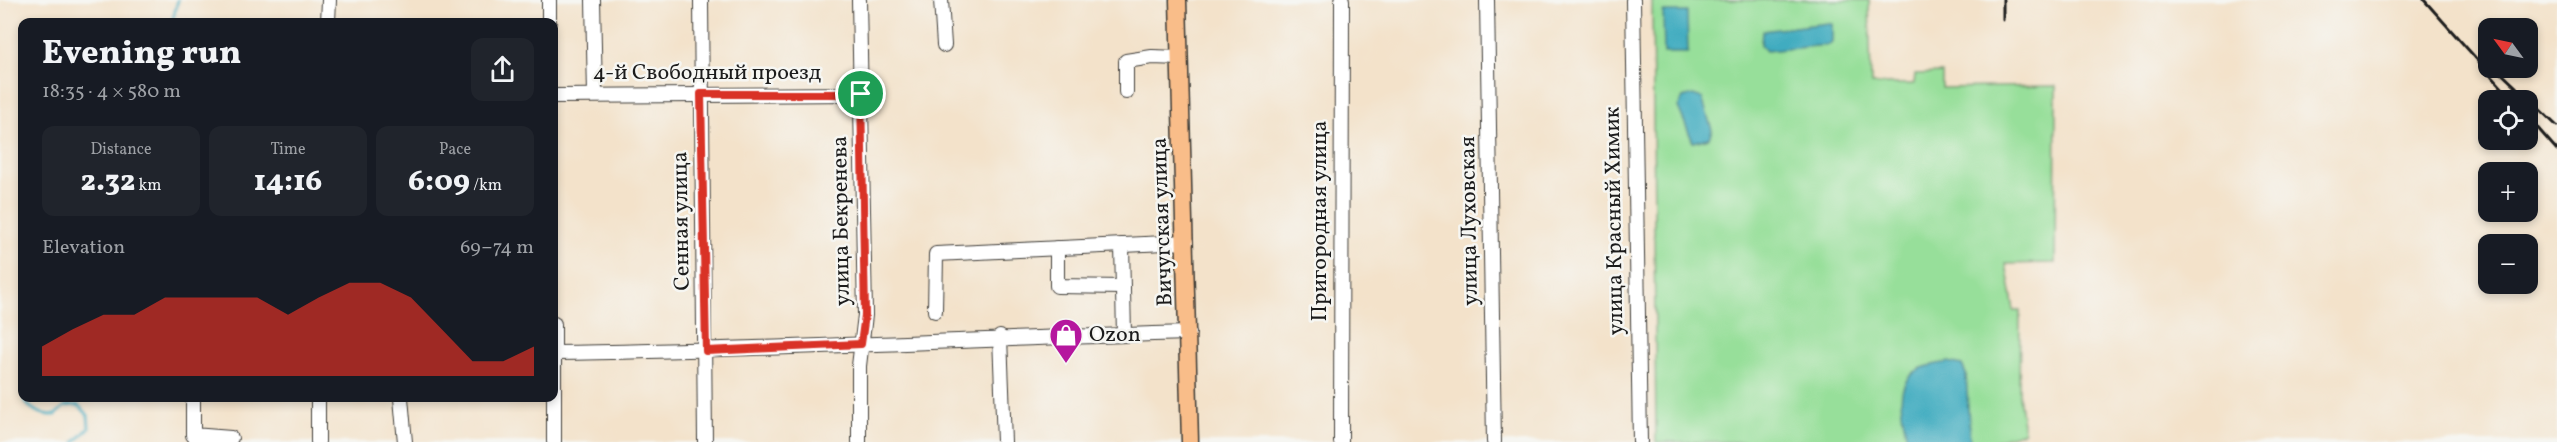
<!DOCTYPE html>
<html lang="en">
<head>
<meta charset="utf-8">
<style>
  body { margin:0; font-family:Vollkorn,serif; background:#20242c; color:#f1f3f6; height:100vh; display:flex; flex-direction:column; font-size:22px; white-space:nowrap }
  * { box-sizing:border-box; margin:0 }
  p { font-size:20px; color:#9ea1a6 }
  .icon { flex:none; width:33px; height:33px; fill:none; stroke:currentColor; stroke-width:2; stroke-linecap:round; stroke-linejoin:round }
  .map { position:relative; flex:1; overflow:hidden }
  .sheet { position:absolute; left:18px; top:18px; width:540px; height:384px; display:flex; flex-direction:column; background:#171b24; border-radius:12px; box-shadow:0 3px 9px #0003 }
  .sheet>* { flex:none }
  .needle { width:39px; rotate:303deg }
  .tools { position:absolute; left:2478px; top:18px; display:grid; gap:12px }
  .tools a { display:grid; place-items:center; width:60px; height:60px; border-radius:12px; background:#171b24; box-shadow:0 3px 9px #0003; font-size:30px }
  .pin { position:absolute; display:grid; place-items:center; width:51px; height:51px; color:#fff; margin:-26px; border:3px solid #fff; border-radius:50%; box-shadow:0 2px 6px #0007 }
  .round { display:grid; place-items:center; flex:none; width:63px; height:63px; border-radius:12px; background:#20242c }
  .overview { display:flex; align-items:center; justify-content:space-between; height:102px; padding:0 24px }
  h1 { font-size:33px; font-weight:800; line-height:45px }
  .metrics { display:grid; grid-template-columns:repeat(3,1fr); gap:9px; height:102px; padding:6px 24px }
  .metrics div { display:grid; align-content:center; border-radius:12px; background:#20242c; text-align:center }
  .metrics b { font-size:30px; font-weight:800 }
  .metrics small { font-size:16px; font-weight:400 }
  .metrics p { font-size:16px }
  .chart { height:168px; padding:12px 24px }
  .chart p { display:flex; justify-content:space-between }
  .chart svg { width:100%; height:108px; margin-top:6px; fill:#d93025; opacity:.7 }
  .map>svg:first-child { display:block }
  .green { fill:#97df9a; stroke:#5a7e5b; stroke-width:1.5 }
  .water { fill:#41acc0; stroke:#2e646e; stroke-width:1.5 }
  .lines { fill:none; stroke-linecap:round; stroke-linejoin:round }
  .stream { stroke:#41acc0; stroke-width:3 }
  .minor-casing { stroke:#3c3a36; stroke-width:16 }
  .major-casing { stroke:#3c3a36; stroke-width:19 }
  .minor { stroke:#fff; stroke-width:14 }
  .major { stroke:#f9bd89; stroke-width:16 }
  .rail { stroke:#1c1c1c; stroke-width:3 }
  .route-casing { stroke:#fff; stroke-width:12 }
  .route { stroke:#d93025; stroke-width:8 }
  .labels { text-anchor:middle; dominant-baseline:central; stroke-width:5; stroke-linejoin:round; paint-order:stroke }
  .street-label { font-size:22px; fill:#1c1c1c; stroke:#f6f6f2 }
  .poi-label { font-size:22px; fill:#1c1c1c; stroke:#f6f6f2; text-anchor:start }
</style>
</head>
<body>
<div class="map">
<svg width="2557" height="442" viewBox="0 0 2557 442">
  <rect width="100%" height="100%" fill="#f6f6f2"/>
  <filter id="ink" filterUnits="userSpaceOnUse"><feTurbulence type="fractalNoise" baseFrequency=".0167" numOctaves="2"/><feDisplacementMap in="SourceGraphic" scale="12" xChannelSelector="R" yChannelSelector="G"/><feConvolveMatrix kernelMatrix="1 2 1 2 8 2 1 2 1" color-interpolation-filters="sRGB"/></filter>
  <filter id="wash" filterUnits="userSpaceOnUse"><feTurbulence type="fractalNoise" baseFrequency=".008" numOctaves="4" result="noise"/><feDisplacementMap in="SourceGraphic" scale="24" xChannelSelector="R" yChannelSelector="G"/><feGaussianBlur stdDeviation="1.35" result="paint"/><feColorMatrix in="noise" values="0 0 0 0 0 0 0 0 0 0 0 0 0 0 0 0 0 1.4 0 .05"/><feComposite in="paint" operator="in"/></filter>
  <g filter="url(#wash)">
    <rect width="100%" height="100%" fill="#f3e2ca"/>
    <polygon class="green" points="1652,0 1869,0 1871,84 1914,84 1915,74 1942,73 1942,88 2056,86 2055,263 2006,264 2014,310 2020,310 2019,395 2024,432 1991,442 1656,442"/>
    <g class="water">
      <polygon points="1663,12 1687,12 1688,53 1664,53"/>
      <polygon points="1828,23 1832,24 1832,42 1827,45 1766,51 1761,45 1762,31"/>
      <polygon points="1693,95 1702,98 1712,130 1709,138 1693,142 1678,107 1683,98"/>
      <path d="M1948,362L1962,365L1966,374L1970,442H1908C1903,418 1891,383 1920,369C1928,365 1939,364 1948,362Z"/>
    </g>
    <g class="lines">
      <g class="stream">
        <polyline points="172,22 178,0"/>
        <path d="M24,398L25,402C34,412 42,415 55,415L65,406L78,405L88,415L89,428L75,442"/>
      </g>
    </g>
  </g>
  <g filter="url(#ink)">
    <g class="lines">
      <defs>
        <g id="minor">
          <polyline points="549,0 549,22"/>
          <polyline points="593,0 595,95"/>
          <polyline points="701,0 705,442"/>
          <polyline points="859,0 865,315 859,366 859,442"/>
          <polyline points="941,0 944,45"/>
          <polyline points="1487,0 1494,442"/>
          <polyline points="1633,0 1640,442"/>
          <polyline points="328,22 329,0"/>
          <polyline points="1126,92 1126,61 1152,57 1180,58"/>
          <polyline points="554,96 861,94"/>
          <polyline points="1122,245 1124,335"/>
          <polyline points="1057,248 1057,286 1123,287"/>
          <polyline points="935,311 936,254 1186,242"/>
          <polyline points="554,324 554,442"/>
          <polyline points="1000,337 1004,442"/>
          <path d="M554,353C765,350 977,339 1189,333"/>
          <polyline points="193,398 193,435 231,438"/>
          <polyline points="318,398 318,442"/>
          <polyline points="401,398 405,442"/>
          <polyline points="1341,442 1342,0"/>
        </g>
        <polyline id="major" points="1178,0 1190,442"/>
      </defs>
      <use href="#minor" class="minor-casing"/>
      <use href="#major" class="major-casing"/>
      <use href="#minor" class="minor"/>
      <use href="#major" class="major"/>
      <g class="rail">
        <polyline points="2003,0 2003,20"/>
        <polyline points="2424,0 2513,100"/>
        <polyline points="2496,68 2557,126"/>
        <polyline points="2528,117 2557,150"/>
      </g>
    </g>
  </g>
  <g class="lines" filter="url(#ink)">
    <defs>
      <polygon id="route" points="701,94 861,94 865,315 861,344 706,351"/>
    </defs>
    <use href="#route" class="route-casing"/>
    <use href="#route" class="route"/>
  </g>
  <defs>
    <symbol id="shop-pin" viewBox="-11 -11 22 30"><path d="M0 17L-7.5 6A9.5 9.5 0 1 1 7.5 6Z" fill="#b5179e" stroke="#f6f6f2"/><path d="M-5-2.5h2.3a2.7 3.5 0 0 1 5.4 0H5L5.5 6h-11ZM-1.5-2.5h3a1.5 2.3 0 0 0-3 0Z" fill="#fff"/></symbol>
  </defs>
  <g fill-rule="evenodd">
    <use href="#shop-pin" x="1047" y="316" width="38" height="52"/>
  </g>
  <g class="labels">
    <g class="street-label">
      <text x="707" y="73">4-й Свободный проезд</text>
      <text transform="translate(682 221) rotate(-91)">Сенная улица</text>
      <text transform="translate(842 221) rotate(-91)">улица Бекренева</text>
      <text transform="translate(1320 221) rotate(-90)">Пригородная улица</text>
      <text transform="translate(1470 221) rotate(-91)">улица Луховская</text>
      <text transform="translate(1615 221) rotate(-91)">улица Красный Химик</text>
      <text transform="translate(1163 222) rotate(-92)">Вичугская улица</text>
    </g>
    <g class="poi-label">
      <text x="1089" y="335">Ozon</text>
    </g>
  </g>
</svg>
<div class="tools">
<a><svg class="needle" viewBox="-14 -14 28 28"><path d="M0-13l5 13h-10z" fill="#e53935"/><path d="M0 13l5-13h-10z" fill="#9ea1a6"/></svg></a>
<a><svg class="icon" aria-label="locate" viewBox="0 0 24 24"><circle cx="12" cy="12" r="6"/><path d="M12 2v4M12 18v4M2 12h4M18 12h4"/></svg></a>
<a>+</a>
<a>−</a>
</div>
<div class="pin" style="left:861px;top:94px;background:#1e9e55"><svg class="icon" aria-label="arrive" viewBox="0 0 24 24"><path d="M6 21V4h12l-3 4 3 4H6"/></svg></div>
<section class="sheet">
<div class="overview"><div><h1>Evening run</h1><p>18:35 · 4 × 580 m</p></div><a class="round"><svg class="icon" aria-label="share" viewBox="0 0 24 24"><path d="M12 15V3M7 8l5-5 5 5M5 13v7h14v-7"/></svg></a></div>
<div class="metrics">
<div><p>Distance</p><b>2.32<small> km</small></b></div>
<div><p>Time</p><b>14:16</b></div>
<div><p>Pace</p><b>6:09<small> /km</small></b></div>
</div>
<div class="chart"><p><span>Elevation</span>69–74 m</p>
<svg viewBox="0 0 160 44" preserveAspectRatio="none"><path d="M0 44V32L10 25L20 19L30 19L40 12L50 12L60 12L70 12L80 19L90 12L100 6L110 6L120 12L130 25L140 38L150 38L160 32V44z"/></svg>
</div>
</section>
</div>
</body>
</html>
